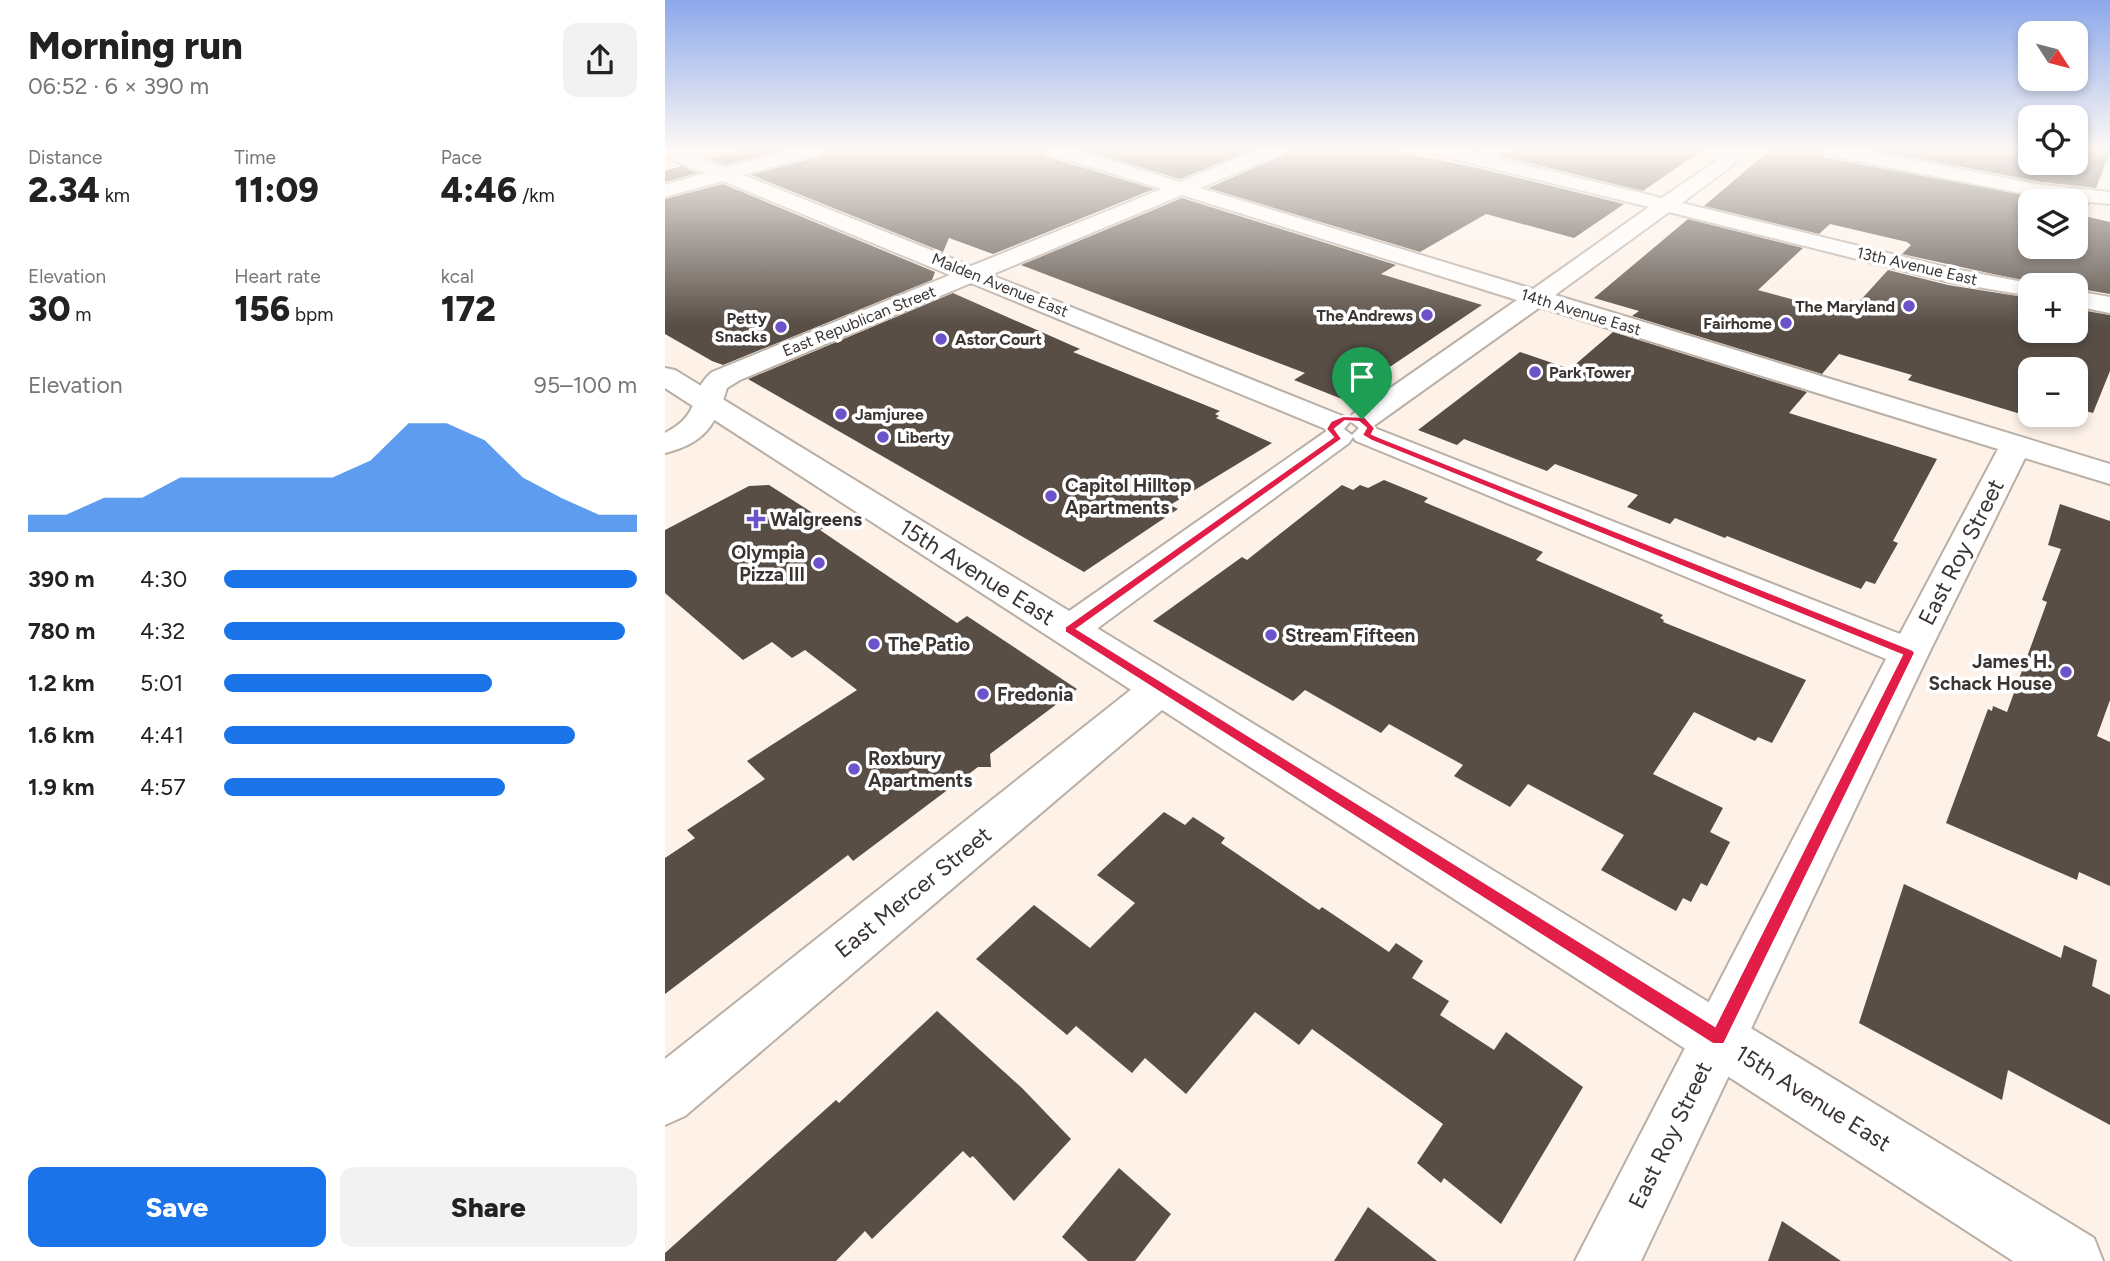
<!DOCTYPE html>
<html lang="en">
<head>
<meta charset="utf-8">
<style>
  body { margin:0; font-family:Figtree,sans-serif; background:#f2f2f2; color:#222; height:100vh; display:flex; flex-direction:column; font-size:26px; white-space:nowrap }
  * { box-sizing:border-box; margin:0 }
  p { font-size:23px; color:#767676 }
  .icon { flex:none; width:38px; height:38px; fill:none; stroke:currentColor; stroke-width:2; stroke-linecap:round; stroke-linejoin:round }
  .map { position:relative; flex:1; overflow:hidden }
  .details { display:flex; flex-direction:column; background:#fff; width:665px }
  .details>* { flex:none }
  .needle { width:46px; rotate:126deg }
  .controls { position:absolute; left:1353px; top:21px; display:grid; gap:14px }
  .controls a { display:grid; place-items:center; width:70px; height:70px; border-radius:14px; background:#fff; box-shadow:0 4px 10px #0003; font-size:35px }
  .pin { position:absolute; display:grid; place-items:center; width:60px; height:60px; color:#fff; margin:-72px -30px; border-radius:50% 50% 50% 0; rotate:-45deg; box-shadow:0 0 7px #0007 }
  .pin .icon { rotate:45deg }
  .round { display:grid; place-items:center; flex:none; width:74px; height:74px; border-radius:14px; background:#f2f2f2 }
  .head { display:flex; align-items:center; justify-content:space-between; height:119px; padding:0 28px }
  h1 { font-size:38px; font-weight:800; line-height:52px }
  .metrics { display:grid; grid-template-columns:repeat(3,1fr); gap:10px; height:119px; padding:7px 28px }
  .metrics div { display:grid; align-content:center }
  .metrics b { font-size:35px; font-weight:800 }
  .metrics small { font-size:19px; font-weight:400 }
  .metrics p { font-size:19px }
  .chart { height:196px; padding:14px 28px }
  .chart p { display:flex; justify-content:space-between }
  .chart svg { width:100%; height:126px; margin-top:7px; fill:#1a73e8; opacity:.7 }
  .primary-button { display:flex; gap:14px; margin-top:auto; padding:14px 28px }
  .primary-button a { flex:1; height:80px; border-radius:14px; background:#1a73e8; color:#fff; font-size:28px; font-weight:800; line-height:80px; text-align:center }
  .primary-button a+a { background:#f2f2f2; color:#222 }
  ul { padding:0 28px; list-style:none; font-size:23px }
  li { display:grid; grid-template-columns:112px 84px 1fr; align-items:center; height:52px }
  li i { height:18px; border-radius:9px; background:#1a73e8 }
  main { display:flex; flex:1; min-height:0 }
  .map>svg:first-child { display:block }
  .building { fill:#584e46 }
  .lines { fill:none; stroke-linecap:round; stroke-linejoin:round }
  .minor-casing { stroke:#baafa5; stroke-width:4 }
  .tertiary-casing { stroke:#baafa5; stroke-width:4 }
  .minor { fill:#fff; fill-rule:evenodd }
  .tertiary { fill:#fff; fill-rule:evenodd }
  .route { fill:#e11d48; stroke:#fff; stroke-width:2; fill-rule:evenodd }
  .poi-dot { fill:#6c52cb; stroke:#fff; stroke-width:2.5 }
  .labels { text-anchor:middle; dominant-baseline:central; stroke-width:7; stroke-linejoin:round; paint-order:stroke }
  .far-street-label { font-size:16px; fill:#3a3532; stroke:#fff }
  .far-poi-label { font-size:16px; font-weight:bold; fill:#3a3532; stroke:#fff; text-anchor:end }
  .poi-label { font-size:19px; font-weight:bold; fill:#3a3532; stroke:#fff; text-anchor:start }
  .near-street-label { font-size:23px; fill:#3a3532; stroke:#fff }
</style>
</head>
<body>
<main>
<section class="details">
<div class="head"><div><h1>Morning run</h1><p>06:52 · 6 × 390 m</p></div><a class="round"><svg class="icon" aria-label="share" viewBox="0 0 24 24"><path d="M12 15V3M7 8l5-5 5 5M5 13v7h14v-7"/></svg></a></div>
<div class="metrics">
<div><p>Distance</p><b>2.34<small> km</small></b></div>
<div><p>Time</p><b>11:09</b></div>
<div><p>Pace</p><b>4:46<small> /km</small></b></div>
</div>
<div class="metrics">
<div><p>Elevation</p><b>30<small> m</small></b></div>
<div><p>Heart rate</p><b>156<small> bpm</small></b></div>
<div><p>kcal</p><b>172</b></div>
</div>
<div class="chart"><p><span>Elevation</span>95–100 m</p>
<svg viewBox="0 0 160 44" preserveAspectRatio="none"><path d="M0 44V38L10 38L20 32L30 32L40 25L50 25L60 25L70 25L80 25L90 19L100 6L110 6L120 12L130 25L140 32L150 38L160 38V44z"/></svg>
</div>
<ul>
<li><b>390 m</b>4:30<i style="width:100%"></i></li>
<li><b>780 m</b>4:32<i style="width:97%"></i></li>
<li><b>1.2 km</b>5:01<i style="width:65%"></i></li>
<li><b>1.6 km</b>4:41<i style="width:85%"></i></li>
<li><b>1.9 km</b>4:57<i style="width:68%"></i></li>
</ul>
<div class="primary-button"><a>Save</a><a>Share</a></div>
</section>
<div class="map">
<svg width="1445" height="1261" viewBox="0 0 1445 1261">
  <rect width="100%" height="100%" fill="#fdf1e8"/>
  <g class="building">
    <polygon points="80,149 119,149 60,165 44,159"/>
    <polygon points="160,149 376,149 380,156 489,189 328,254 284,238 278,252 86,175 156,156"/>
    <polygon points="415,149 589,149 515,179"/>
    <polygon points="623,149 719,149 813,168 959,204 909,238 821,214 755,252 543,188 619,155"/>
    <polygon points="849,149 1039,149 978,191 835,156"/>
    <polygon points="1106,149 1151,149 1161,158 1393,201 1365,201 1365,247 1410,247 1410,203 1424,204 1419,216 1445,222 1445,294 1410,288 1410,285 1378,285 1237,254 1246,245 1242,242 1165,224 1154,234 1039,206"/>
    <polygon points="1203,149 1365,149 1365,163 1410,163 1410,149 1445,149 1445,152 1431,188 1377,182"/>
    <polygon points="17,166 32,173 0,182 0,171"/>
    <polygon points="58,184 270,272 267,280 58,365 47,361 0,334 0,199"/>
    <polygon points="517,198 731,265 716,274 817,305 677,399 629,380 640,373 356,265"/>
    <polygon points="1023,219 1138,248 1093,290 1174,312 1185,300 1193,303 1223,270 1283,285 1365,298 1365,331 1410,331 1410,309 1445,315 1445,371 1428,413 1410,408 1410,369 1365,369 1365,415 1397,415 1392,425 1243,380 1247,375 1174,354 1157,374 967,316 974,311 929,298"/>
    <polygon points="288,293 415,349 408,352 555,411 550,414 554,416 551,418 607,443 505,505 513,509 419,572 83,379"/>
    <polygon points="948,332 1142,392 1124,413 1272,459 1228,541 1233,543 1210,584 1201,581 1196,589 1062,536 1060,538 1010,518 1005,524 962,507 973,495 890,464 882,471 799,439 792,445 753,430 855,352 905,369"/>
    <polygon points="719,480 763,498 759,502 878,552 871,560 998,615 995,618 999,620 998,622 1141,680 1107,743 1093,737 1090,741 1029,712 988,774 1058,808 1045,832 1065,842 1042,886 1036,883 1026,902 1018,898 1011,911 936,870 959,835 863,784 845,807 789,776 798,765 724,724 716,733 640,690 628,701 488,621 577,557 582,560 677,485 688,490 695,485 703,488"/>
    <polygon points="104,485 165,524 155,530 292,623 302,616 412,689 325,754 326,767 313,767 188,861 183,855 0,994 0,858 30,838 22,830 100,779 82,761 192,690 140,650 127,658 107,642 78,660 0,593 0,530 84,486"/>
    <polygon points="1395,504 1445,521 1445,700 1432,736 1445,742 1445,886 1414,872 1412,880 1281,823 1323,709 1327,711 1328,706 1342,712 1382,602 1377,600 1396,549 1383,545"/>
    <polygon points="499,812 520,825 528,817 560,838 556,843 654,910 657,907 724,952 731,943 758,961 747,978 784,1001 775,1015 829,1050 841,1032 918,1087 836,1224 779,1178 776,1183 752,1163 778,1124 647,1029 634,1045 590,1012 521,1094 480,1058 467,1073 411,1026 402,1035 311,959 369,905 425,948 470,903 432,875"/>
    <polygon points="1239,884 1396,958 1399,945 1432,960 1427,986 1445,995 1445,1125 1343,1070 1337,1100 1194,1023"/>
    <polygon points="272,1011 357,1088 406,1139 349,1201 308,1156 305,1158 298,1151 207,1239 200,1231 171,1261 0,1261 0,1253 171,1100 174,1103"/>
    <polygon points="454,1168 506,1214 470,1261 423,1261 397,1237"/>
    <polygon points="703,1207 772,1261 669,1261"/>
    <polygon points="1117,1221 1176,1261 1103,1261"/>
  </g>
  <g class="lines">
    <defs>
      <g id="minor">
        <path d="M0,149H13L60,168L128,149H157L155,153L78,175L306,266L497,189L381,153L379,149H407L515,182L595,149H620L618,153L535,188L868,289L984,207L765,153L763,149H794L997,198L1068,149H1089L1017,203L1284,268L1375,285H1365V296L1284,282L1004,212L890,295L1445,464V484L1360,458L1264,653L976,1261H910L1221,659L691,441L688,437L684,443L418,639L404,643L390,639L385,630L390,621L663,430L306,283L75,380L62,388C51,425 40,443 0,453V433C39,413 22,393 47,372L285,275L58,181L0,197V185L40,173L0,157ZM517,195L852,300L688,414L684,420L694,428L687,435L679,429L684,423L680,417L326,275ZM875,307L1333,449L1235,634L707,427Z"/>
        <polygon points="1410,291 1445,297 1445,313 1410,306"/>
        <polygon points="496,673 510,677 516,688 510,699 20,1116 0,1125 0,1059 482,677"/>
      </g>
      <g id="tertiary">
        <polygon points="1153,149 1190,149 1377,185 1445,192 1445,204 1377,197 1162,155"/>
        <polygon points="0,368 10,370 1429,1238 1438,1261 1348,1261 0,388"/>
      </g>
    </defs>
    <use href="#minor" class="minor-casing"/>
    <use href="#tertiary" class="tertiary-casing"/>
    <use href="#minor" class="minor"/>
    <use href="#tertiary" class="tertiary"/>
  </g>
  <linearGradient id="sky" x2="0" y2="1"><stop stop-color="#8ca8eb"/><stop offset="0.46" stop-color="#fef9f5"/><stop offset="1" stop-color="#fef9f5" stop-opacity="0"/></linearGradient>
  <rect width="1445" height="325" fill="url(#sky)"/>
  <path class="route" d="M678,416L700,417L710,428L707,434L714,437L1248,650L1250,653L1059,1044H1048L400,632V627L668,437L661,429L666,421ZM680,421L694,422L701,428L697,435L707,441L1237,655L1050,1026L412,629L677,439L670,429Z"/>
  <g class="poi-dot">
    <circle cx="1244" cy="306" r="7"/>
    <circle cx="762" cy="315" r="7"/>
    <circle cx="1121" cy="323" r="7"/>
    <circle cx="116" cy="327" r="7"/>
    <circle cx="276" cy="339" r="7"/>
    <circle cx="870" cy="372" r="7"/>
    <circle cx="176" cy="414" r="7"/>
    <circle cx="218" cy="437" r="7"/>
    <circle cx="386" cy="496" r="7"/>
    <path d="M87.5 508.5h7v7h7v7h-7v7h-7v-7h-7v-7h7z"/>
    <circle cx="154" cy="563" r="7"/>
    <circle cx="606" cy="635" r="7"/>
    <circle cx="209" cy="644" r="7"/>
    <circle cx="1401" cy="672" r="7"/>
    <circle cx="318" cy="694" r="7"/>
    <circle cx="189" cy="769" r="7"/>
  </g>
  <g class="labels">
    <g class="far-street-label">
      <text transform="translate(1252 266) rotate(13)">13th Avenue East</text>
      <text transform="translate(335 285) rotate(22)">Malden Avenue East</text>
      <text transform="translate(916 312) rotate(17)">14th Avenue East</text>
      <text transform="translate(194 321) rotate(-22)">East Republican Street</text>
    </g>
    <g class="far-poi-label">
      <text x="1230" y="306">The Maryland</text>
      <text x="748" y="315">The Andrews</text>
      <text x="102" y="318">Petty<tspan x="102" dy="18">Snacks</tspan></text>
      <text x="1107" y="323">Fairhome</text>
      <text x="290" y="339" text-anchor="start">Astor Court</text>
      <text x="884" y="372" text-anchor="start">Park Tower</text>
      <text x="190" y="414" text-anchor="start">Jamjuree</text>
      <text x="232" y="437" text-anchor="start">Liberty</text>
    </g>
    <g class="poi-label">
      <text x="400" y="485">Capitol Hilltop<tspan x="400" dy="22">Apartments</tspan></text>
      <text x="105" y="519">Walgreens</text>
      <text x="140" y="552" text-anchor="end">Olympia<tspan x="140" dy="22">Pizza III</tspan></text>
      <text x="620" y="635">Stream Fifteen</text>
      <text x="223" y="644">The Patio</text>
      <text x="1387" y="661" text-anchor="end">James H.<tspan x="1387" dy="22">Schack House</tspan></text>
      <text x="332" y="694">Fredonia</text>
      <text x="203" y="758">Roxbury<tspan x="203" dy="22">Apartments</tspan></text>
    </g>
    <g class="near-street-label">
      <text transform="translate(1296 552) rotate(-63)">East Roy Street</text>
      <text transform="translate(312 572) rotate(32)">15th Avenue East</text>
      <text transform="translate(248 892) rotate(-39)">East Mercer Street</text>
      <text transform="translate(1148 1098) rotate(32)">15th Avenue East</text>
      <text transform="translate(1005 1135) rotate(-64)">East Roy Street</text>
    </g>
  </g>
</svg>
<div class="controls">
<a><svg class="needle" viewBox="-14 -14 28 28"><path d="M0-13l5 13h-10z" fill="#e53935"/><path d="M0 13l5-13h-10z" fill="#767676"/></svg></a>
<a><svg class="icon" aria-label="locate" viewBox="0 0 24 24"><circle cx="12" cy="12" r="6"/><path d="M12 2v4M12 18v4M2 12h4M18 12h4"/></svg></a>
<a><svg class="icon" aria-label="layers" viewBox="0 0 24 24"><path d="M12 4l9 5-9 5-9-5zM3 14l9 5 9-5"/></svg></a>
<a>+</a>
<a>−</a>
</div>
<div class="pin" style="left:697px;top:419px;background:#1e9e55"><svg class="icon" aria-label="arrive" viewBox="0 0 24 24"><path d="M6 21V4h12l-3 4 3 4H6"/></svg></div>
</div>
</main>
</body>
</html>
